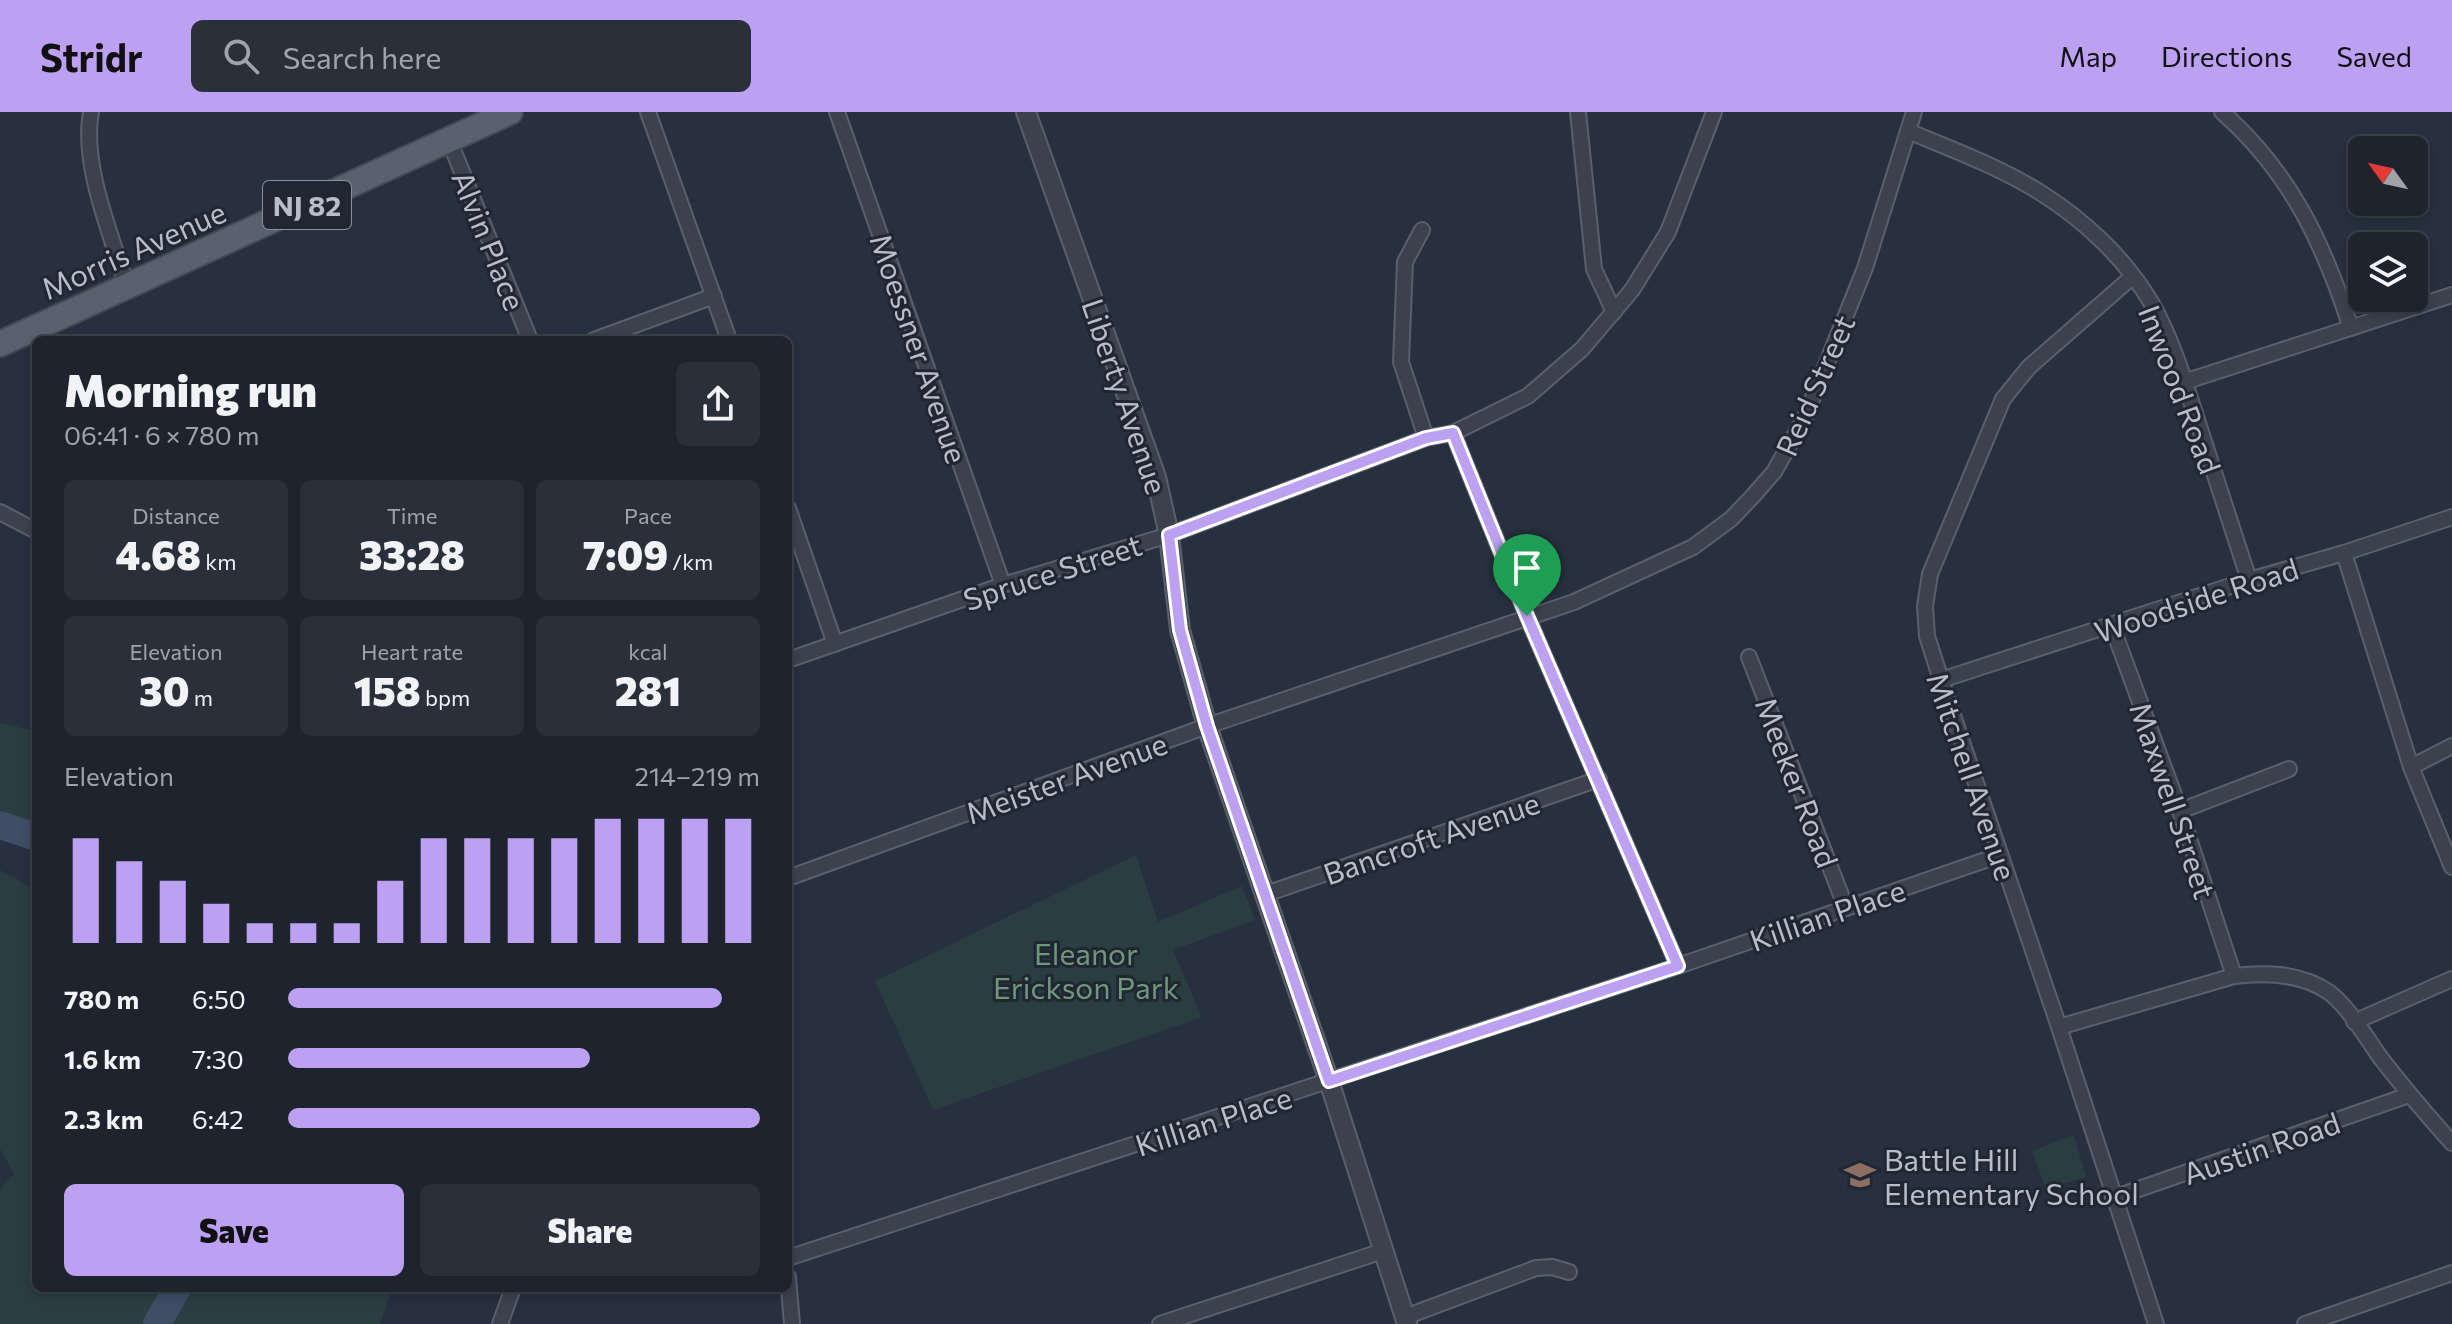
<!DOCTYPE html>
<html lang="en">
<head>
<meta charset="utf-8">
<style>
  body { margin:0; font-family:Commissioner,sans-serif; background:#2a303a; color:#f1f3f6; height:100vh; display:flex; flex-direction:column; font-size:30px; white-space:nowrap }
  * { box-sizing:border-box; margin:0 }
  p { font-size:26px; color:#a0a4aa }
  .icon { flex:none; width:44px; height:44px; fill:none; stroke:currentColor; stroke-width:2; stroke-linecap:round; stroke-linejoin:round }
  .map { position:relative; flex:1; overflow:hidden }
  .side { position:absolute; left:32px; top:224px; width:760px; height:956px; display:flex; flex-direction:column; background:#1d242e; border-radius:12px; box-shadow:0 4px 12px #0003,0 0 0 2px #3b414a }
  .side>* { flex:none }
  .needle { width:52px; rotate:303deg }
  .controls { position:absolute; left:2348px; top:24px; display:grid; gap:16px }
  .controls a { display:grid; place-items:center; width:80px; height:80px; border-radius:12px; background:#1d242e; box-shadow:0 4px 12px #0003,0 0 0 2px #3b414a; font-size:40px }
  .pin { position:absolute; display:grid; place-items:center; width:68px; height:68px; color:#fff; margin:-82px -34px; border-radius:50% 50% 50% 0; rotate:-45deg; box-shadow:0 0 8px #0007 }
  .pin .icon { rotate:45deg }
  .round { display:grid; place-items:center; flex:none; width:84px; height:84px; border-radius:12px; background:#2a303a }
  .overview { display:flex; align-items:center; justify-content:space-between; height:136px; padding:0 32px }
  h1 { font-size:44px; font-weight:800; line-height:60px }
  .metrics { display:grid; grid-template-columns:repeat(3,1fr); gap:12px; height:136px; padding:8px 32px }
  .metrics div { display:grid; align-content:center; border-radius:12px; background:#2a303a; text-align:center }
  .metrics b { font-size:40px; font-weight:800 }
  .metrics small { font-size:22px; font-weight:400 }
  .metrics p { font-size:22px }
  .chart { height:224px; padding:16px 32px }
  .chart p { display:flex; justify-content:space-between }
  .chart svg { width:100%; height:144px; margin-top:8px; stroke:#bca0f2; stroke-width:6 }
  .button { display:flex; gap:16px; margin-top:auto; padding:16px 32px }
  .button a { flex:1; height:92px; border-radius:12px; background:#bca0f2; color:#111; font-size:32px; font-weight:800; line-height:92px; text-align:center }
  .button a+a { background:#2a303a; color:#f1f3f6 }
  ul { padding:0 32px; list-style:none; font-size:26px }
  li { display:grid; grid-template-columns:128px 96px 1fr; align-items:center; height:60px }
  li i { height:20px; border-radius:10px; background:#bca0f2 }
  header { display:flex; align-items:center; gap:48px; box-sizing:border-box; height:112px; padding:0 40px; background:#bca0f2; color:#111 }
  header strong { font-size:38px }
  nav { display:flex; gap:44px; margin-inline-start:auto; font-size:28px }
  .search { width:560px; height:72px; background:#2a303a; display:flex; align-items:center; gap:20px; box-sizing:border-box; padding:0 28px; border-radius:12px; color:#a0a4aa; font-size:30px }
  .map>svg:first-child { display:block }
  .green { fill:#2a3d40 }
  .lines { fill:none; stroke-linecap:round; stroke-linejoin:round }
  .river { stroke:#3f4d65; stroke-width:28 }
  .minor-casing { stroke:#59606c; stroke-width:18 }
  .tertiary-casing { stroke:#59606c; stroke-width:22 }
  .primary-casing { stroke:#444b57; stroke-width:28 }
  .minor { stroke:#3b424e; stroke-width:14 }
  .tertiary { stroke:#3b424e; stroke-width:18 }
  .primary { stroke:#59616e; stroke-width:24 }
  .route-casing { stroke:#fff; stroke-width:16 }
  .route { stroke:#bca0f2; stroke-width:10 }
  .labels { text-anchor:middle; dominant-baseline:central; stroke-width:6; stroke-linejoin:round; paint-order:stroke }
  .shield { fill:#202733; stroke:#8a909c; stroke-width:2 }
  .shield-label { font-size:28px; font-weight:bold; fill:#b7bdc9 }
  .street-label { font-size:30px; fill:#b7bdc9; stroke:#202733 }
  .park-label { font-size:30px; fill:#71977b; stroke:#202733 }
  .poi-label { font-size:30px; fill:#b7bdc9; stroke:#202733; text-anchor:start }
</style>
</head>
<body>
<header>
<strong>Stridr</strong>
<div class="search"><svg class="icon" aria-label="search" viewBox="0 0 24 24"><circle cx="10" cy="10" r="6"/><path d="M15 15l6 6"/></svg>Search here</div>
<nav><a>Map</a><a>Directions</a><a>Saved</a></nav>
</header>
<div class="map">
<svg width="2452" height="1212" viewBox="0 0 2452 1212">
  <rect width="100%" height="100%" fill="#27303e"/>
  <g class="green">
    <polygon points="0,611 36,619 36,721 0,703"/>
    <polygon points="1136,743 1158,810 1242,774 1255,808 1173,838 1202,905 933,998 875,869"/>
    <polygon points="0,758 36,778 36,1176 392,1176 380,1212 0,1212 0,1077 14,1062 0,1037"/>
    <polygon points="2074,1023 2086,1065 2046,1077 2032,1039"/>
  </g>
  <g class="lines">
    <g class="river">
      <polyline points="0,713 36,725"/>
      <polyline points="157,1212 177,1176"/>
    </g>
    <defs>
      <g id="minor">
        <path d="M91,0C81,53 112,124 127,175"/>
        <polyline points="648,0 729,228"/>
        <polyline points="837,0 1003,473"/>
        <polyline points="1578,0 1594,157 1614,200"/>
        <path d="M2222,0C2290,60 2323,130 2351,216"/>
        <path d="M1908,19C1953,38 2000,55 2041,81C2084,108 2126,147 2152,192C2173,229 2185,271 2198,311C2215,363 2232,415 2249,468"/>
        <polyline points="449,28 530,228"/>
        <polyline points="1422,118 1405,150 1401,250 1426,326"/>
        <polyline points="2132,165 2029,255 2003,287 1930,462 1925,494 1927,524 1941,568 2059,915 2156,1212"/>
        <polyline points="594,228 714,184"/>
        <polyline points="2184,270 2452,183"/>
        <polyline points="1453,321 1527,504 1678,854"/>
        <polyline points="788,396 835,532"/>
        <polyline points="0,400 36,419"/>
        <polyline points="2344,441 2411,655 2452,755"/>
        <polyline points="2112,514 2180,699 2234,864"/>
        <polyline points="1749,545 1846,796"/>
        <polyline points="788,548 1003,473 1169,423 1426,326 1453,321 1528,284 1582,237 1632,178 1668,120 1714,0"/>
        <polyline points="1941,568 2249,468 2344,441 2452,405"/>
        <polyline points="2411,655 2452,634"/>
        <polyline points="2180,699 2289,657"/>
        <polyline points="788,766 1207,614 1574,490 1693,435 1731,407 1752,385 1774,360 1805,305 1865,156 1914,0"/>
        <polyline points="1263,783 1599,667"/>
        <polyline points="2354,910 2452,867"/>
        <path d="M2059,915L2234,864C2267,860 2302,861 2330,881C2350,897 2365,924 2380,945C2403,975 2427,1003 2452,1031"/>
        <polyline points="2113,1086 2409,983"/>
        <polyline points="788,1146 1678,854 2000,743"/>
        <polyline points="788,1165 792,1212"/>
        <polyline points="1405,1205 1536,1156 1552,1155 1569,1160"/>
        <polyline points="500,1212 513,1176"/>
        <polyline points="1160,1212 1383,1139"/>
        <polyline points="2305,1212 2452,1161"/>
      </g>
      <polyline id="tertiary" points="1026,0 1156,365 1169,423 1180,518 1207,614 1329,969 1407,1212"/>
      <polyline id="primary" points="0,232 510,0"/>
    </defs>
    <use href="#minor" class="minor-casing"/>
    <use href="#tertiary" class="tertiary-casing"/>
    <use href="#primary" class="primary-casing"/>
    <use href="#minor" class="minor"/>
    <use href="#tertiary" class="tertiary"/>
    <use href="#primary" class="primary"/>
  </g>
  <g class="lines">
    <defs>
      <polygon id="route" points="1453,321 1527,504 1678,854 1329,969 1207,614 1180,518 1169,423 1426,326"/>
    </defs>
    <use href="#route" class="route-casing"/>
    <use href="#route" class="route"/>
  </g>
  <defs>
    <symbol id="school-bare" viewBox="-9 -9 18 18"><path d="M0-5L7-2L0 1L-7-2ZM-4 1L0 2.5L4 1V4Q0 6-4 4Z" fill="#8d6e63" stroke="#202733" stroke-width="2.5" paint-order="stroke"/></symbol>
  </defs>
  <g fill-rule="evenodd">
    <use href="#school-bare" x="1838" y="1041" width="44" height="44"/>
  </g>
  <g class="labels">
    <rect class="shield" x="263" y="69" width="88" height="48" rx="6"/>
    <g class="shield-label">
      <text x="307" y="93">NJ 82</text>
    </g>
    <g class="street-label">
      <text transform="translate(490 128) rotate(68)">Alvin Place</text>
      <text transform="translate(133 137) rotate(-24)">Morris Avenue</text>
      <text transform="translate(920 236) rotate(71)">Moessner Avenue</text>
      <text transform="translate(1814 273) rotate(-66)">Reid Street</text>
      <text transform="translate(2181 277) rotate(69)">Inwood Road</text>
      <text transform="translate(1126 284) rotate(71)">Liberty Avenue</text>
      <text transform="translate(1052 459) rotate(-18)">Spruce Street</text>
      <text transform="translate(2196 487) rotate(-18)">Woodside Road</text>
      <text transform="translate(1973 664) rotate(71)">Mitchell Avenue</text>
      <text transform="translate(1066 665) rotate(-20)">Meister Avenue</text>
      <text transform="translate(1798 670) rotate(69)">Meeker Road</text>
      <text transform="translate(2174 688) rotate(71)">Maxwell Street</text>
      <text transform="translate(1431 725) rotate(-19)">Bancroft Avenue</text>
      <text transform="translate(1827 802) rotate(-19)">Killian Place</text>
      <text transform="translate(1213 1008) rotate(-18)">Killian Place</text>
      <text transform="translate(2261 1035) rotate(-19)">Austin Road</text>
    </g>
    <g class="park-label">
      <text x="1086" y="840">Eleanor<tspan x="1086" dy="34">Erickson Park</tspan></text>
    </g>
    <g class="poi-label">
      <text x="1884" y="1046">Battle Hill<tspan x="1884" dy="34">Elementary School</tspan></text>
    </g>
  </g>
</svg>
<div class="controls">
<a><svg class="needle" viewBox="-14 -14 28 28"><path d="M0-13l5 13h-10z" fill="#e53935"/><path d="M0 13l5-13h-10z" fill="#a0a4aa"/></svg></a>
<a><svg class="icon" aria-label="layers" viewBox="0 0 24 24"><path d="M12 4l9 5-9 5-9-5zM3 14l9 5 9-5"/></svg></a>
</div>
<div class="pin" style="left:1527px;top:504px;background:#1e9e55"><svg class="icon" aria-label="arrive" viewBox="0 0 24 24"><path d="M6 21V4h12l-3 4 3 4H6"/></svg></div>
<section class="side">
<div class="overview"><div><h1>Morning run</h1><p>06:41 · 6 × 780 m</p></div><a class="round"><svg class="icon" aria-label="share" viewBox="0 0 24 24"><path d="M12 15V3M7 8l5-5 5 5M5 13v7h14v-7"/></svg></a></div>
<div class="metrics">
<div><p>Distance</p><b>4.68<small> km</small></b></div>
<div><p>Time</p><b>33:28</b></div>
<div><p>Pace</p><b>7:09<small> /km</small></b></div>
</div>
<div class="metrics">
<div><p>Elevation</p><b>30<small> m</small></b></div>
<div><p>Heart rate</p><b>158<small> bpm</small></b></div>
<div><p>kcal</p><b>281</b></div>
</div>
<div class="chart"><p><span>Elevation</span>214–219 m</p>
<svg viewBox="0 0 160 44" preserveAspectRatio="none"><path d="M5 44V12M15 44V19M25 44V25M35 44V32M45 44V38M55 44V38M65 44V38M75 44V25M85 44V12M95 44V12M105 44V12M115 44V12M125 44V6M135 44V6M145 44V6M155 44V6"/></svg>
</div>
<ul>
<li><b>780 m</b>6:50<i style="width:92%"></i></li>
<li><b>1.6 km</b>7:30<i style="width:64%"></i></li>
<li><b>2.3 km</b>6:42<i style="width:100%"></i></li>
</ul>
<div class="button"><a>Save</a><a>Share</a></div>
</section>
</div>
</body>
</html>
